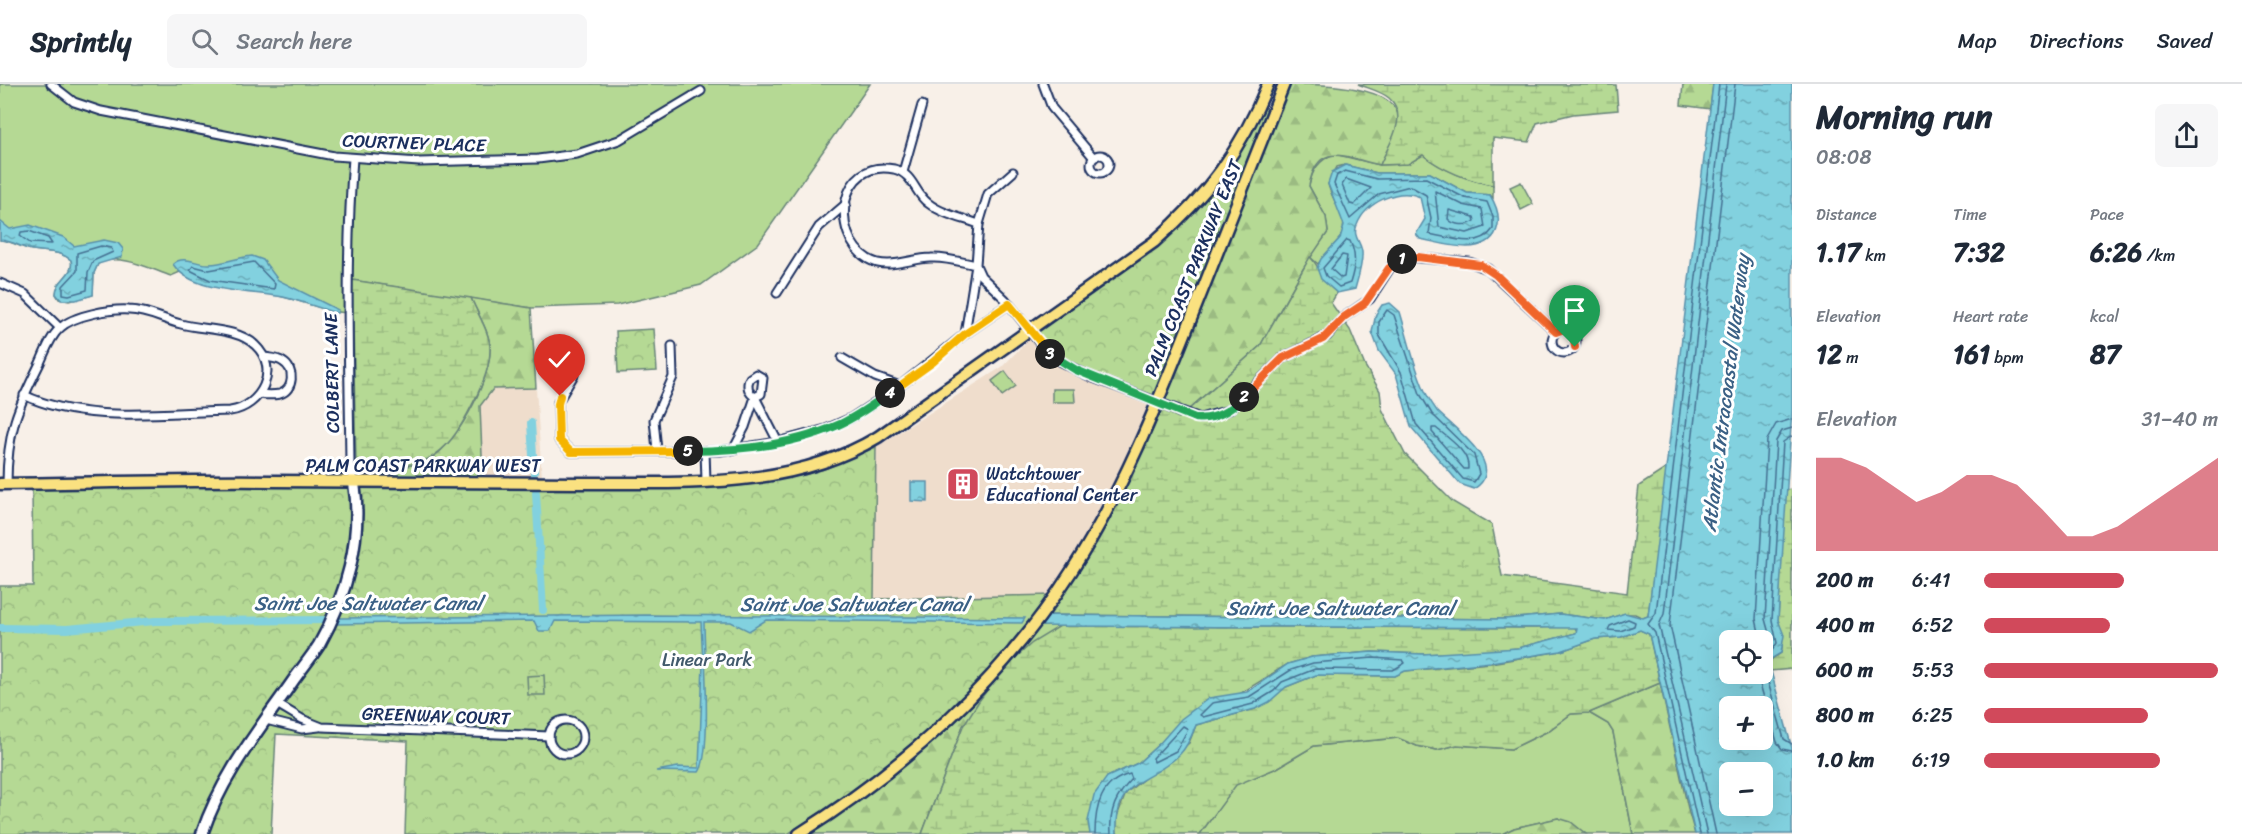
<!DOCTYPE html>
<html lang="en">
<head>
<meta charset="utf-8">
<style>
  body { margin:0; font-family:Sriracha,sans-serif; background:#f6f6f7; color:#1f2937; height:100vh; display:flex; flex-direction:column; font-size:22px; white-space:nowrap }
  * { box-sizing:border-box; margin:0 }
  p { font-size:20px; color:#747a83 }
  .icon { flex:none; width:33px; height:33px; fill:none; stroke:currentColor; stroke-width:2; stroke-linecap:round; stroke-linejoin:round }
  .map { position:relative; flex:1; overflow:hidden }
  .sheet { display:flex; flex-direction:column; background:#fff; width:450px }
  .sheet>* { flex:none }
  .buttons { position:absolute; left:1719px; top:546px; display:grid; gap:12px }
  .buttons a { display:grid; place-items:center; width:54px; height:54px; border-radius:9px; background:#fff; box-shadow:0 6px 24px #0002; font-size:30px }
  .pin { position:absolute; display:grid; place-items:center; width:51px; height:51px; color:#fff; margin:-62px -26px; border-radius:50% 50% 50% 0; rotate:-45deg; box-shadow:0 0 6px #0007 }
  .pin .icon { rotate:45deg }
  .km { position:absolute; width:30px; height:30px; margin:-15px; border-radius:50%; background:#222; color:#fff; font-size:16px; line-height:30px; text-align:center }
  .round { display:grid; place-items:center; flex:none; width:63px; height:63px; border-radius:9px; background:#f6f6f7 }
  .overview { display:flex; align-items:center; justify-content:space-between; height:102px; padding:0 24px }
  h1 { font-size:33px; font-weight:700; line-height:45px }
  .metrics { display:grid; grid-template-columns:repeat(3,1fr); gap:9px; height:102px; padding:6px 24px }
  .metrics div { display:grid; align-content:center }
  .metrics b { font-size:26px; font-weight:700 }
  .metrics small { font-size:16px; font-weight:400 }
  .metrics p { font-size:16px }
  .chart { height:168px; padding:12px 24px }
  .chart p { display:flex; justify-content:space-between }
  .chart svg { width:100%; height:108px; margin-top:6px; fill:#d1495b; opacity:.7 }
  ul { padding:0 24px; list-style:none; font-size:20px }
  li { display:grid; grid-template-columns:96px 72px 1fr; align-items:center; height:45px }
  li i { height:15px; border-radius:8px; background:#d1495b }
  header { display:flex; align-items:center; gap:36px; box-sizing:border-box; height:84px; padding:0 30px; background:#fff; border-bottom:2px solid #e0e1e3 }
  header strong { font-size:28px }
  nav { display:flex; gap:33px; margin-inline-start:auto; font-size:21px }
  .search { width:420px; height:54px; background:#f6f6f7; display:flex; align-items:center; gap:15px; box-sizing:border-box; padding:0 21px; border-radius:9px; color:#747a83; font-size:22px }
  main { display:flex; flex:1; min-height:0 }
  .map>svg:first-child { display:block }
  .built { fill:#efddcc }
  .grass { fill:#b5d994; stroke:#688479; stroke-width:1.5 }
  .forest { fill:url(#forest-firs); stroke:#688479; stroke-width:1.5 }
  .wetland { fill:url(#wetland-marsh); stroke:#688479; stroke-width:1.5 }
  .park { fill:url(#park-crowns); stroke:#688479; stroke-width:1.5 }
  .garden { fill:url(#garden-dots); stroke:#688479; stroke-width:1.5 }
  .water { fill:url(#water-ripples); stroke:#5990ab; stroke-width:1.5; fill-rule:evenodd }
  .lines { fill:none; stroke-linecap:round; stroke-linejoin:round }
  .shore { stroke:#447092; stroke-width:1.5 }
  .canal { stroke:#82d1df; stroke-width:8 }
  .street-casing { stroke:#1b2f5e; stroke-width:11 }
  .secondary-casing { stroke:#1b2f5e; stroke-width:15 }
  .primary-casing { stroke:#1b2f5e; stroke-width:15 }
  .street { stroke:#fff; stroke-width:7 }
  .secondary { stroke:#fff; stroke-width:10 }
  .primary { stroke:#fae180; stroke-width:10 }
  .split-1-casing { stroke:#fff; stroke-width:12 }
  .split-2-casing { stroke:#fff; stroke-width:12 }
  .split-3-casing { stroke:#fff; stroke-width:12 }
  .split-4-casing { stroke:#fff; stroke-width:12 }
  .split-5-casing { stroke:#fff; stroke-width:12 }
  .split-6-casing { stroke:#fff; stroke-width:12 }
  .split-1 { stroke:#f0652b; stroke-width:8 }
  .split-2 { stroke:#f0652b; stroke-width:8 }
  .split-3 { stroke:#22a559; stroke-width:8 }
  .split-4 { stroke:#f5b400; stroke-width:8 }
  .split-5 { stroke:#22a559; stroke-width:8 }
  .split-6 { stroke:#f5b400; stroke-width:8 }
  .labels { text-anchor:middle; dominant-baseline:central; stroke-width:6; stroke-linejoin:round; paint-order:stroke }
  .street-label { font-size:18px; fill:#1b2f5e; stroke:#fff }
  .poi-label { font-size:18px; fill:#1b2f5e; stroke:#fff; text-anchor:start }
  .park-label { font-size:18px; fill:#425a6c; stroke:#fff }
  .water-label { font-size:20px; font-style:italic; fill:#3a6085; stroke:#fff }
</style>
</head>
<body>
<header>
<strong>Sprintly</strong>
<div class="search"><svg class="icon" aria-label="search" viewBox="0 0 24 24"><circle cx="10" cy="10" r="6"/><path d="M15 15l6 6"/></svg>Search here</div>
<nav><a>Map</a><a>Directions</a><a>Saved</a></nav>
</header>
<main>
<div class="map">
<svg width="1792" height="750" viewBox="0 0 1792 750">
  <defs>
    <pattern id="forest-firs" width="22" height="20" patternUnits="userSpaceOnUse" patternTransform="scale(1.5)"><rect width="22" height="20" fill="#b5d994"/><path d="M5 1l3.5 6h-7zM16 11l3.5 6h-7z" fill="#9bbb82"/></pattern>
    <pattern id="wetland-marsh" width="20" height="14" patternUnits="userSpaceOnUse" patternTransform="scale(1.5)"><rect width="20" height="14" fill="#b5d994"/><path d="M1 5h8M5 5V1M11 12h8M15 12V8" fill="none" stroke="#9bbb82"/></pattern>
    <pattern id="park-crowns" width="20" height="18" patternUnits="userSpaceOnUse" patternTransform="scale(1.5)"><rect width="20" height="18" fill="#b5d994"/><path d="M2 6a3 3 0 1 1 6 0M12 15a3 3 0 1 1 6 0" fill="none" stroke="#9bbb82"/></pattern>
    <pattern id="garden-dots" width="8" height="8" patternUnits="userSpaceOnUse" patternTransform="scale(1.5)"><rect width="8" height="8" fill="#b5d994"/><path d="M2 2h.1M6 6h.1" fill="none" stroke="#9bbb82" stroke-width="1.8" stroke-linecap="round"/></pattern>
    <pattern id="water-ripples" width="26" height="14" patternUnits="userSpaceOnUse" patternTransform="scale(1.5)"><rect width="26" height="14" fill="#82d1df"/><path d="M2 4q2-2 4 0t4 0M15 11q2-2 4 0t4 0" fill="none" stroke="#6aaab8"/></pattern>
  </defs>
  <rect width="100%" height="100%" fill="#f8f0e8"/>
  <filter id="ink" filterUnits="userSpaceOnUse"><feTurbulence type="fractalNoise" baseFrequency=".0167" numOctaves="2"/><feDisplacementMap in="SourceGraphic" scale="12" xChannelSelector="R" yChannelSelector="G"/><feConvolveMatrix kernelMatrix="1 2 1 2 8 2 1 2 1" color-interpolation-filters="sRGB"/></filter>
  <g filter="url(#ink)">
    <g class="built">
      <polygon points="1035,249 1051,267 1078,284 1155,313 1121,391 1069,485 1051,511 874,515 876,363 1002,283"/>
      <polygon points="536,304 542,395 483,395 480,322 493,305"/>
    </g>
    <g class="grass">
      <path d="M0,0H870L758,160L701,201L617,221L531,224L352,196L351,229C327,229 307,218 283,213C248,205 212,208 180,188L171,192C150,185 119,168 98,180L94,189L93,211L69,217L59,215L56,210C56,195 75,191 71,176C58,165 43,169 28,165C17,162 12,157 0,156Z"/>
      <path d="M1334,70L1380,81L1407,80L1423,71C1442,86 1469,97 1493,101V114L1490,111L1467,109L1430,89H1377L1345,81L1337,83L1328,100C1331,116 1352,138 1340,154C1333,163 1324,171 1318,180L1310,173L1328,148L1326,133L1309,102C1312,86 1319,76 1334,70Z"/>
      <polygon points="1521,98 1533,120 1521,126 1510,103"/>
      <polygon points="1005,287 1016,302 1002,312 992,297"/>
      <polygon points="1052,305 1074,305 1075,318 1052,318"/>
      <polygon points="1589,629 1608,640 1613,648 1633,750 1586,750 1558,734 1514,744 1502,750 1200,750 1236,700 1277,684 1314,662 1398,654 1417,662 1437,666 1457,661 1511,665 1548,647 1571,630"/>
    </g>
    <g class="forest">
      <path d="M1288,0C1317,0 1401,0 1399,38C1398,51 1385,69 1380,81C1350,76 1318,53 1309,102L1326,133L1328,148L1303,185L1260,262L1179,334L1162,326L1173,289Z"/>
      <polygon points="1683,0 1713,0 1710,25 1681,21"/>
      <path d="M471,214L531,224L536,304L493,305L480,322L483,395L356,394V379C379,382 401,386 424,378C455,366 490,297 490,266C491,250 477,229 471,214Z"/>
      <polygon points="1037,542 1060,542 1049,550 963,642 922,750 805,750 854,720 908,676"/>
      <polygon points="1660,599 1689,729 1695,750 1633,750 1613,648 1608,640 1589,629"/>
      <polygon points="1558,734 1571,738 1586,750 1502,750 1514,744"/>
    </g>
    <g class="wetland">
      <path d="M1358,0L1616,1L1618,26L1573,30L1537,39L1529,58L1493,54V101C1469,97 1442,86 1423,71L1408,80L1380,81C1388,61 1410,32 1389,14C1381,7 1367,4 1358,0Z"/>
      <path d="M1310,173C1323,186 1320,196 1337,209L1331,219L1350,246L1365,282L1380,307L1382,325L1405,370L1453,418L1492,441L1502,492L1627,509L1639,402L1668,383L1648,532L1643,534L1635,530H1623L1605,536L1560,530L1505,535L1048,531C1094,474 1128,392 1162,326L1179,334L1260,262Z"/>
      <path d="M352,196L471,214C477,229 491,250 490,266C490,283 481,304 473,319C443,380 422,387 356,379Z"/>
      <path d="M1792,405V585L1770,587C1768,576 1772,574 1781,569C1784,555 1782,549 1778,536L1785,406Z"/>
      <polygon points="1060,542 1536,544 1574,542 1577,547 1576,549 1518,564 1477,568 1423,570 1372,568 1312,573 1288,580 1160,659 1138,679 1107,693 1089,737 1090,750 922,750 963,642 979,617 1003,585 1032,559"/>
      <polygon points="1640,546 1649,550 1660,599 1589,629 1571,630 1548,647 1511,665 1457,661 1437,666 1417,662 1398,654 1314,662 1277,684 1236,701 1200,750 1117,750 1116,735 1126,709 1189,659 1196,641 1255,625 1286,603 1316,591 1395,592 1405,587 1491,579 1561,567 1595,555 1621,553"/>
    </g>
    <g class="park">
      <path d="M1263,23L1267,25L1155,313L1060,275L1035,249C1129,183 1214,133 1263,23Z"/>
      <polygon points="654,245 657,287 618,289 616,247"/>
      <polygon points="876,363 874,515 1051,511 987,589 949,628 862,701 788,750 405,750 408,657 276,650 271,750 0,750 0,502 33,502 32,404 281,400 543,404 740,401 804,391 827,384"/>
    </g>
    <polygon class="garden" points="544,591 545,611 528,611 527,592"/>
    <g class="water">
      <path d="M1713,0H1792V327L1778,536L1784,551L1781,569L1771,575L1769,580L1792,664V750H1695L1649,550L1640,546L1621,553L1595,555L1561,567L1491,578L1405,587L1395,592L1316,591L1286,603L1269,618L1255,625L1196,641C1192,651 1188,662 1180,670C1150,701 1114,692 1117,750H1090L1088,737L1094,711L1107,693L1138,679L1160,659L1181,635L1209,614L1247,608L1288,580L1312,573L1372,568L1423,570L1518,564L1576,549L1577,544L1037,542L1048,531L1505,535L1560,530L1605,536L1625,529L1643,534L1648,532ZM1730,556H1762V590H1730ZM1730,622H1762V656H1730ZM1730,688H1762V722H1730Z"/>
      <path d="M1345,81L1377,89H1430L1467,109L1490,111C1506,137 1499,162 1467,163C1451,163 1435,158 1420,155L1416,150L1425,135L1420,113C1399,103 1366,118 1357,141C1352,152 1361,158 1362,168C1363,179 1358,194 1355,205L1337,209L1321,195L1317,184L1321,175L1340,154L1344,141L1328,100L1332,88Z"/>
      <path d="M0,137L10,145L30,141L63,153L74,162L104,156L118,159L123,165L122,173L98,180L94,189L93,211L76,216H61L56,210C56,195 75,191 71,176C58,165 43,169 28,165C17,161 12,157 0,156Z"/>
      <path d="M252,172L263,176L278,196L338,226L337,229C319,224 301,217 283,213C253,207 191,209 173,180C184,170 197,181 210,180C223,180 238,173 252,172Z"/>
      <path d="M1390,219L1400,228C1408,254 1414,283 1425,307C1428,314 1433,321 1437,327C1452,343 1510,382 1474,405L1460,400L1411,343L1396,290L1379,267L1372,248L1376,230L1382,221Z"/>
      <polygon points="911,398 928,398 928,418 911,417"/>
      <path d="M646,531L1025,534L1022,539L766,536L749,547L731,538H704C704,565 712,671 699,688L656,687L678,683L699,684L703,580L701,538L555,537L550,547H539L534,537L337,540L339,534Z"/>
    </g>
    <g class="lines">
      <g class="shore">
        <path d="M1345,87L1377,95L1426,94L1465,114L1487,118L1493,133V145C1479,166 1448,153 1429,150L1431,134L1426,111L1410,102L1379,110L1350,135L1334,100L1337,91Z"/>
        <polygon points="1346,95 1371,104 1354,121 1350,120 1342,101"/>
        <polygon points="1435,107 1463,121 1482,125 1485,143 1467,149 1439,143"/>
        <path d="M1449,126L1474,133L1475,137C1468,142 1454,142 1448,135Z"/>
        <polygon points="29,147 48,154 52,160 30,159 20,152 21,148"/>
        <path d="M1347,156L1350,157C1357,172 1355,183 1350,199L1339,203L1326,192L1323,184Z"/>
        <polygon points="101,162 111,164 113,168 93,177 88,188 87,206 69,211 63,210 63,202 77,187 77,169"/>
        <polygon points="1342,171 1347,172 1344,193 1341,194 1331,185"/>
        <polygon points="254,178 275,200 274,205 210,196 190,186 193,182 209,186"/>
        <polygon points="1387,226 1394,231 1420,310 1432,330 1474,371 1479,390 1474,398 1463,395 1416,340 1401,288 1379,251 1379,238"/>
        <path d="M1432,344H1436C1448,354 1470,368 1468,385H1464L1432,348Z"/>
        <polyline points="1792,352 1783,358 1772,536 1777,559 1763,580 1784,655 1792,660"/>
        <polygon points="1628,535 1635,538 1634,542 1620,547 1608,546 1610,542"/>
        <polyline points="1758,556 1760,553 1756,535 1767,356 1776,340 1792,335"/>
        <polyline points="1762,564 1769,560 1770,553 1765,535 1776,357 1782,347 1792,344"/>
        <polygon points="1373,574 1403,576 1405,579 1393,586 1315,585 1282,598 1274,607 1253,620 1203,633 1200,631 1212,619 1249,613 1291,586 1313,579"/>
        <polyline points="1757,590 1777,658 1782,665 1792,667"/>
        <polygon points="1183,642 1188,645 1176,667 1154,678 1153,674"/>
        <path d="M1095,750C1095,723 1101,697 1130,690L1132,695C1116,712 1109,726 1111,750"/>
        <polyline points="1700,750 1655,549 1648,540 1656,529 1719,0"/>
        <polyline points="1707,750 1659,541 1664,530 1726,0"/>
        <polyline points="1716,750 1670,541 1735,0"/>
      </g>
      <g class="canal">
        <polyline points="531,339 534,388"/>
        <polyline points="536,409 543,526"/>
        <polyline points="0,544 67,545 155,537 334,536"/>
      </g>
      <defs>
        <g id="street">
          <polyline points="51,0 74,18 101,27 334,72 419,78 538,75 577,70 619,56 701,7"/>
          <polyline points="1043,0 1052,24 1094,74"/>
          <circle cx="1100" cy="80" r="9"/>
          <path d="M353,74C345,177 349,279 350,381L354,399"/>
          <polyline points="903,88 922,21"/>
          <polyline points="979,140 988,110 1013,88"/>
          <polyline points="0,199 25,210 60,244"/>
          <polyline points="777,209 819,143 846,120"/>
          <circle cx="1564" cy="257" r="12"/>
          <path d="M965,250L976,181L979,140C962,134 942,130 928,119C914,109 914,90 894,85C839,74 829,151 868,175C888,187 911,174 931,174C946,173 961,178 976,181L981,192L1005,215L1042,262L1059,277L1091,293L1200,334L1229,326L1283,274L1327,252L1344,233L1370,215L1392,181L1408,173L1469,178L1488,185L1556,248"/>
          <polyline points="842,274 875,293 900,302"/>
          <path d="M756,290L763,294L761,310L755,313C748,309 746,301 750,294Z"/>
          <polyline points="574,291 558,318 559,356 571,368 720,367 778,358 826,345 851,334 900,302 965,250 1009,220"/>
          <path d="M260,310C266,311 274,311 280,310C294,306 295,285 283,278C278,274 271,274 264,273"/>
          <polyline points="657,366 654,336 673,293 672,262"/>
          <polyline points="733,366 745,343 755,313 778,358"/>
          <polyline points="705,367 706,397"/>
          <path d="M7,400C7,348 17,325 40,279C45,268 50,253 60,244C74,231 110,225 129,226C147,226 164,236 181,240C203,246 238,244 255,261C281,285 261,323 230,327C164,328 84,340 24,311"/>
          <polyline points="277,620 302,635 322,643 549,652"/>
          <circle cx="566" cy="653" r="17"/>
          <polyline points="266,636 302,645 319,643"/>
        </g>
        <path id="secondary" d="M202,750C221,692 261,643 295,594C303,583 312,572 319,561C346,513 363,454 354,399"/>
        <g id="primary">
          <path d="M0,400C91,399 182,396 273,397C376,397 479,399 582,399C682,398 789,407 878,353L1154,158C1208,111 1241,66 1268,0"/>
          <path d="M799,750C906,683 1003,595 1071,488C1122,409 1157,321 1191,235C1222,156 1253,78 1284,0"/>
        </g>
      </defs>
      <use href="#street" class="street-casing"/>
      <use href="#secondary" class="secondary-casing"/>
      <use href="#primary" class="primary-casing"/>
      <use href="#street" class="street"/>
      <use href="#secondary" class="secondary"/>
      <use href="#primary" class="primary"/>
    </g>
  </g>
  <g class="lines" filter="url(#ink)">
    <defs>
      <polyline id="split-1" points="1402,175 1418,173 1481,181 1496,191 1556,248 1564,245 1573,249 1575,263"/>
      <polyline id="split-2" points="1244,313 1283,274 1323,255 1344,233 1365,219 1389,184 1402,175"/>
      <path id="split-3" d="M1050,270L1076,286L1195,334C1214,337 1231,326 1244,313"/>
      <polyline id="split-4" points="890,309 933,278 965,250 1009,220 1050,270"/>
      <path id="split-5" d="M688,367C737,367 793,361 838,341C857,333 873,320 890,309"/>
      <polyline id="split-6" points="560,312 558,320 559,356 571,368 688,367"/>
    </defs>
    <use href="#split-1" class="split-1-casing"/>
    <use href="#split-2" class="split-2-casing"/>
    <use href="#split-3" class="split-3-casing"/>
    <use href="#split-4" class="split-4-casing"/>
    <use href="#split-5" class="split-5-casing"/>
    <use href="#split-6" class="split-6-casing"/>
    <use href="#split-1" class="split-1"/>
    <use href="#split-2" class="split-2"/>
    <use href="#split-3" class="split-3"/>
    <use href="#split-4" class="split-4"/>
    <use href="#split-5" class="split-5"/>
    <use href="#split-6" class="split-6"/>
  </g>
  <defs>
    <symbol id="building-square" viewBox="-11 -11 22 22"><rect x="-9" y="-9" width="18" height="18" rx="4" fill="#d1495b" stroke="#fff"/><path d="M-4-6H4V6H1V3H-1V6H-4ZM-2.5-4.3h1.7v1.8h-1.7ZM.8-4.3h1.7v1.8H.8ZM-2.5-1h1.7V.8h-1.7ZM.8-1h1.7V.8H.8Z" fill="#fff"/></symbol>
  </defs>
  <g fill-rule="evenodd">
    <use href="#building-square" x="944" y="381" width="38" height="38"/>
  </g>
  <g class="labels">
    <g class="street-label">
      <text transform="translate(414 59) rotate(2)">COURTNEY PLACE</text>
      <text transform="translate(1193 184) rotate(-68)">PALM COAST PARKWAY EAST</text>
      <text transform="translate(332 289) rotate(-91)">COLBERT LANE</text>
      <text x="423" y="382">PALM COAST PARKWAY WEST</text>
      <text transform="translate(436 632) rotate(2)">GREENWAY COURT</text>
    </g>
    <g class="poi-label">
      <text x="986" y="390">Watchtower<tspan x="986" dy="21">Educational Center</tspan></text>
    </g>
    <g class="park-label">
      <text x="707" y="576">Linear Park</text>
    </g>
    <g class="water-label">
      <text transform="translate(1726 309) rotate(-83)">Atlantic Intracoastal Waterway</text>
      <text x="368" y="519">Saint Joe Saltwater Canal</text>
      <text x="854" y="520">Saint Joe Saltwater Canal</text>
      <text x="1340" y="524">Saint Joe Saltwater Canal</text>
    </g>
  </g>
</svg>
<div class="buttons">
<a><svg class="icon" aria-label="locate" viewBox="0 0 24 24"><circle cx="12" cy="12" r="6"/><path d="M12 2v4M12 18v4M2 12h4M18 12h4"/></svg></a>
<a>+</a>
<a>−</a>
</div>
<div class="pin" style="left:1575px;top:263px;background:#1e9e55"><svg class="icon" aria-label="arrive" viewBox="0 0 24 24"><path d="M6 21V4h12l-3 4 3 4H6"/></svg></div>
<div class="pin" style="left:560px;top:312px;background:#d93025"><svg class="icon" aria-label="check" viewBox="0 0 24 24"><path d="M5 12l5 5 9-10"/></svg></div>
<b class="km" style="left:1402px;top:175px">1</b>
<b class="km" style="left:1244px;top:313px">2</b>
<b class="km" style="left:1050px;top:270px">3</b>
<b class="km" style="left:890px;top:309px">4</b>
<b class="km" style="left:688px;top:367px">5</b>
</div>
<section class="sheet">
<div class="overview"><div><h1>Morning run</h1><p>08:08</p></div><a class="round"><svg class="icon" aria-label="share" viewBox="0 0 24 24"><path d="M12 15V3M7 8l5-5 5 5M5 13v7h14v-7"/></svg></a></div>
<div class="metrics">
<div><p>Distance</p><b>1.17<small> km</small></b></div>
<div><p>Time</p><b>7:32</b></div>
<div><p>Pace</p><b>6:26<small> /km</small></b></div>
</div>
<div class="metrics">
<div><p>Elevation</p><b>12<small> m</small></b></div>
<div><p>Heart rate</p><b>161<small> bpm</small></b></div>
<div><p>kcal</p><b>87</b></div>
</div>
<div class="chart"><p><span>Elevation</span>31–40 m</p>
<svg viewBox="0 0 160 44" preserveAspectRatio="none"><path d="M0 44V6L10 6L20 10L30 17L40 24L50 20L60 13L70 13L80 17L90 27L100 38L110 38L120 34L130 27L140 20L150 13L160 6V44z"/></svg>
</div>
<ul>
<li><b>200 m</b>6:41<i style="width:60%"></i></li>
<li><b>400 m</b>6:52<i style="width:54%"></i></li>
<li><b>600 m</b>5:53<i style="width:100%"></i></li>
<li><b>800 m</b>6:25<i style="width:70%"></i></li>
<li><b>1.0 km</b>6:19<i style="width:75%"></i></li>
</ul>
</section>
</main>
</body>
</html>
